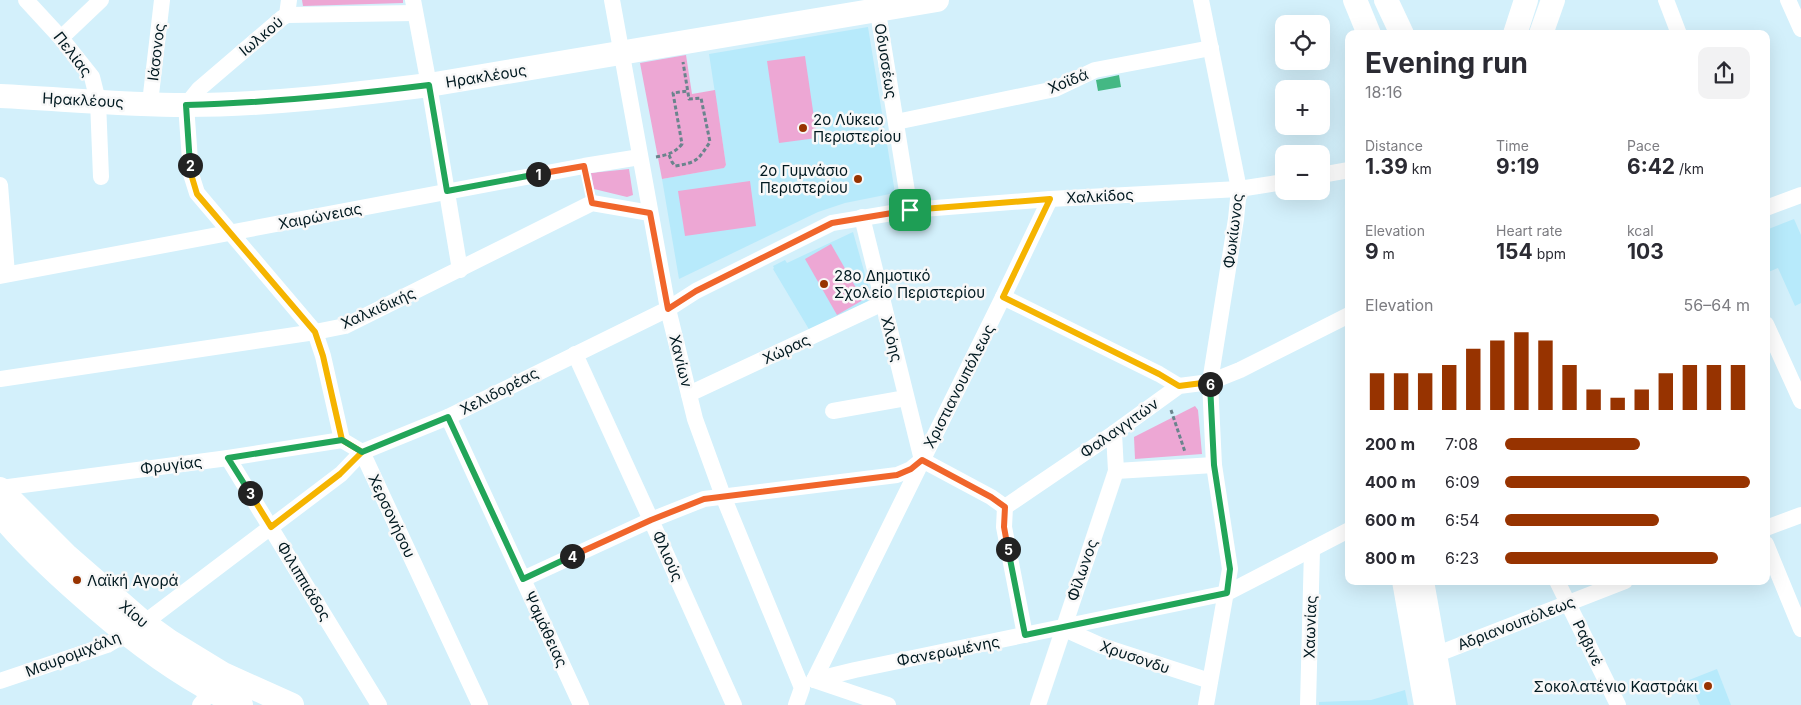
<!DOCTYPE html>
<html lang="en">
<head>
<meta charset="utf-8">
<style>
  body { margin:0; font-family:Inter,sans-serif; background:#f2f2f3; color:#2b2b33; height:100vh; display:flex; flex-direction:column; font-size:19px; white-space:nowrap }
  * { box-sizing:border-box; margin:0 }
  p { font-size:16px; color:#7c7c81 }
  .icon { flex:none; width:28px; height:28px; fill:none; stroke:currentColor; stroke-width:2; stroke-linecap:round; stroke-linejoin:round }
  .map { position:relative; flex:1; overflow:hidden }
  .details { position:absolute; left:1345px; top:30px; width:425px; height:555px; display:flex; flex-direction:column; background:#fff; border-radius:10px; box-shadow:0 5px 20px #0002 }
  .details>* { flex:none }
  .tools { position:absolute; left:1275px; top:15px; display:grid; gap:10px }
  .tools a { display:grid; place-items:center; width:55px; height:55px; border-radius:10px; background:#fff; box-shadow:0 5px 20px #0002; font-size:25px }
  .pin { position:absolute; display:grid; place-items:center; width:42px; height:42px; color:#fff; margin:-21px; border-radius:10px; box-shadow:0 2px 8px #0006 }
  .km { position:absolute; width:25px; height:25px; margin:-12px; border-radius:50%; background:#222; color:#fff; font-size:14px; line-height:25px; text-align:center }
  .round { display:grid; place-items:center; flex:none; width:52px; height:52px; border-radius:10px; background:#f2f2f3 }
  .head { display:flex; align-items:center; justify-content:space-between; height:85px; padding:0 20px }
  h1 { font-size:28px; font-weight:700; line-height:38px }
  .figures { display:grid; grid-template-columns:repeat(3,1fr); gap:8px; height:85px; padding:5px 20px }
  .figures div { display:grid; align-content:center }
  .figures b { font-size:21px; font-weight:700 }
  .figures small { font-size:14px; font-weight:400 }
  .figures p { font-size:14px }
  .chart { height:140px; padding:10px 20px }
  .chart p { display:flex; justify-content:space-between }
  .chart svg { width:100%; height:90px; margin-top:5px; stroke:#973300; stroke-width:6 }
  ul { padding:0 20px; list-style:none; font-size:16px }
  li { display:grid; grid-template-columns:80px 60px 1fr; align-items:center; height:38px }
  li i { height:12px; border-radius:6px; background:#973300 }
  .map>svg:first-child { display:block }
  .built { fill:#b7eafb }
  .green { fill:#eda7d4 }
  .water { fill:#44b884 }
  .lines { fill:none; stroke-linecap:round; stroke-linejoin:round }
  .path { stroke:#6a848d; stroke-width:3; stroke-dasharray:4 2.5; stroke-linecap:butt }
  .street { stroke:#fff; stroke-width:16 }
  .secondary { stroke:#fff; stroke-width:24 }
  .split-1-casing { stroke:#fff; stroke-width:10 }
  .split-2-casing { stroke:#fff; stroke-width:10 }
  .split-3-casing { stroke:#fff; stroke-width:10 }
  .split-4-casing { stroke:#fff; stroke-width:10 }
  .split-5-casing { stroke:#fff; stroke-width:10 }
  .split-6-casing { stroke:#fff; stroke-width:10 }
  .split-7-casing { stroke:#fff; stroke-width:10 }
  .split-1 { stroke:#f0652b; stroke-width:6 }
  .split-2 { stroke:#22a559; stroke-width:6 }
  .split-3 { stroke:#f5b400; stroke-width:6 }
  .split-4 { stroke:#22a559; stroke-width:6 }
  .split-5 { stroke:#f0652b; stroke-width:6 }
  .split-6 { stroke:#22a559; stroke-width:6 }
  .split-7 { stroke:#f5b400; stroke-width:6 }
  .poi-dot { fill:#973300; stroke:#f8f8f8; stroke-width:2 }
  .labels { text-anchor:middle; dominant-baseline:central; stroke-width:5; stroke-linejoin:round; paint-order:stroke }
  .street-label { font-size:15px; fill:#011920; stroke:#f8f8f8 }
  .poi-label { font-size:15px; fill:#011920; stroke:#f8f8f8; text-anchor:start }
</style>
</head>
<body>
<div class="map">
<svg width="1801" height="705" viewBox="0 0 1801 705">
  <rect width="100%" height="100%" fill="#d3f0fb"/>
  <g class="built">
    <polygon points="868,27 895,193 845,203 818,212 679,279 662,179 723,168 726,165 709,54"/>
    <polygon points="1794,219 1801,235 1801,303 1795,306 1778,268 1766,273 1766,230"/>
    <polygon points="853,232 872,299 810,331 773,269 774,268 773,266 785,260 787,263"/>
    <polygon points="1717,669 1731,705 1700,705 1689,680"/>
    <polygon points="1405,690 1408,705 1319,705 1319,702 1371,700"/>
  </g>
  <g class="green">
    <polygon points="302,0 403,0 403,3 303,6"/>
    <polygon points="686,55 692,94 715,90 726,165 724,168 662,179 640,63"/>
    <polygon points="805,56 817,138 779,143 767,61"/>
    <polygon points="629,169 633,195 627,197 594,189 591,173"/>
    <polygon points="750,181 756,226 685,236 678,191"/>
    <polygon points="831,244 863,300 837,315 805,259"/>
    <polygon points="1195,406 1198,410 1202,454 1135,459 1134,437"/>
  </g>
  <polygon class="water" points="1119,75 1121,87 1098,91 1096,80"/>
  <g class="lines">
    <g class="path">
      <path d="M669,155L672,162L675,166C698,162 697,161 710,142L701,98L689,99L683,62"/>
      <path d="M656,157C667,155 675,153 682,144L673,93L688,91"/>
      <polyline points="1171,410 1185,452"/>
    </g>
    <g class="street">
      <polyline points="26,0 61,38 92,77 98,101 101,177"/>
      <polyline points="413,0 429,85 460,270"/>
      <polyline points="612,0 668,309 695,419 723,496 802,688 796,705"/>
      <polyline points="876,0 910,210"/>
      <polyline points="1201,0 1239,189 1236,219 1210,382 1214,465 1230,569 1206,705"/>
      <polyline points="1666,0 1679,34"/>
      <polyline points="1788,0 1801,29"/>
      <polyline points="415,13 287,15 282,18 199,89 186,105 191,174 197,193 315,332 323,356 342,440 362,452 480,705"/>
      <polyline points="287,15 289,0"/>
      <polyline points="61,38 101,0"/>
      <polyline points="150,103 162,0"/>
      <polyline points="896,122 1055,89 1095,70 1211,48"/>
      <polyline points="1321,175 1349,170"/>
      <polyline points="0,185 7,274"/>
      <polyline points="1766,208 1801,195"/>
      <polyline points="862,217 922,460"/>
      <polyline points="0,276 584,166 640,157"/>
      <polyline points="1003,297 1159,374 1179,386"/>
      <polyline points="1766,324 1801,401"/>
      <polyline points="575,354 651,520 734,705"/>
      <polyline points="0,379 315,332 345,326 592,203 650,213"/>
      <polyline points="689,394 883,303"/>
      <polyline points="833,411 906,398"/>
      <polyline points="448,417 581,705"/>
      <polyline points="228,458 379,705"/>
      <polyline points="922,460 991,497 1005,507 1004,527 1025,635"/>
      <polyline points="1116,471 1214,465"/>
      <polyline points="0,488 228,458 342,440"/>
      <polyline points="1005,507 1114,433 1179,386 1210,382 1240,370 1349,315"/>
      <polyline points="1766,528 1801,515"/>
      <polyline points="1766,544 1801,629"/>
      <polyline points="523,579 651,520 704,499 897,475 911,469 922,460"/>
      <polyline points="1557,581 1618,705"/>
      <polyline points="1062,628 1102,646 1210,681"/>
      <polyline points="1435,655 1625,581"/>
      <polyline points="814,680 855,670 1227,593 1349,530"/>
      <polyline points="0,681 107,645 144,623 341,474 362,452 448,417 668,309 696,291 832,223 910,210 1050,199 1239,189 1284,182"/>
      <polyline points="200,705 217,684"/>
      <polyline points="888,705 814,680 1003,297 1050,199"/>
      <polyline points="1038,705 1116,471 1114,433"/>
      <polyline points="1308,705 1312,549"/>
    </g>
    <g class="secondary">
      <polyline points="1355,0 1369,34"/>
      <polyline points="1386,0 1402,34"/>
      <polyline points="1515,34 1526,0"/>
      <polyline points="1541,34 1553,0"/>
      <path d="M0,96C62,99 124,105 186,105C267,105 349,95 429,85L937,0"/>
      <polyline points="0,489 66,555 144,623 169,641 223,674 292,705"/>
      <path d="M0,514C29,549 62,579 96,608C140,646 187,681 241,705"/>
      <polyline points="1404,581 1426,705"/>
      <polyline points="1422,581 1444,705"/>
    </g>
  </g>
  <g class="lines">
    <defs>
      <polyline id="split-1" points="538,174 584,166 592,203 650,213 668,309 696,291 832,223 910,210"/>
      <path id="split-2" d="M190,165L186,105C267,103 348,95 429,85L447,191L538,174"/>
      <polyline id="split-3" points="190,165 191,174 197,194 315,332 323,356 342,440 362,452 340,474 271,527 250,493"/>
      <polyline id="split-4" points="250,493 228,458 342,440 362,452 448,417 523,579 572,556"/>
      <polyline id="split-5" points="572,556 651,520 704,499 897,475 911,469 922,460 991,497 1005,507 1004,527 1008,549"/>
      <polyline id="split-6" points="1008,549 1025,635 1227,593 1230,569 1214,465 1210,384"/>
      <polyline id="split-7" points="910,210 1050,199 1003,297 1159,374 1179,386 1210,382 1210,384"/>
    </defs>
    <use href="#split-1" class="split-1-casing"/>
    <use href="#split-2" class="split-2-casing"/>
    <use href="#split-3" class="split-3-casing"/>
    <use href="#split-4" class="split-4-casing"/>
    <use href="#split-5" class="split-5-casing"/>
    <use href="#split-6" class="split-6-casing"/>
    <use href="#split-7" class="split-7-casing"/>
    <use href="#split-1" class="split-1"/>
    <use href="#split-2" class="split-2"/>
    <use href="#split-3" class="split-3"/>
    <use href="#split-4" class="split-4"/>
    <use href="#split-5" class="split-5"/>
    <use href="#split-6" class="split-6"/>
    <use href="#split-7" class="split-7"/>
  </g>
  <g class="poi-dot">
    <circle cx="803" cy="128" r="5"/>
    <circle cx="858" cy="179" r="5"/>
    <circle cx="824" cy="284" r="5"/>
    <circle cx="77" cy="580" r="5"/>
    <circle cx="1708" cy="686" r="5"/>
  </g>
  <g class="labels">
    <g class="street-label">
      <text transform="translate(261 36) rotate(-40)">Ιωλκού</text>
      <text transform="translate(156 52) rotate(-83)">Ιάσονος</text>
      <text transform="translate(73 54) rotate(52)">Πελίας</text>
      <text transform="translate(886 61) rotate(81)">Οδυσσέως</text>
      <text transform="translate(486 76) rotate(-9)">Ηρακλέους</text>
      <text transform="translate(1068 81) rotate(-22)">Χοϊδά</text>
      <text transform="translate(83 100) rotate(3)">Ηρακλέους</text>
      <text transform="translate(1100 196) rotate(-3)">Χαλκίδος</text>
      <text transform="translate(320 216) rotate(-11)">Χαιρώνειας</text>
      <text transform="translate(1233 231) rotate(-83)">Φωκίωνος</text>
      <text transform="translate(378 308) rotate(-24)">Χαλκιδικής</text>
      <text transform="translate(892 339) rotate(76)">Χλόης</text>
      <text transform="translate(786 349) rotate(-25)">Χώρας</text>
      <text transform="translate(681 361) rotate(76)">Χανίων</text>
      <text transform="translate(959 386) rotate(-63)">Χριστιανουπόλεως</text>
      <text transform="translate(499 391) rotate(-27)">Χελιδορέας</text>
      <text transform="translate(1119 428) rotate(-35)">Φαλαγγιτών</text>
      <text transform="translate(171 465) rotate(-7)">Φρυγίας</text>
      <text transform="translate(392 516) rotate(65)">Χερσονήσου</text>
      <text transform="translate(668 556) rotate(66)">Φλιούς</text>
      <text transform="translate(1082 570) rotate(-71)">Φίλωνος</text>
      <text transform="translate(304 581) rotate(59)">Φιλιππιάδος</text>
      <text transform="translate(134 614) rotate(40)">Χίου</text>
      <text transform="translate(1516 623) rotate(-21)">Αδριανουπόλεως</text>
      <text transform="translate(1310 627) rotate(-88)">Χαωνίας</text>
      <text transform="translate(546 629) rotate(65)">Ψαμάθειας</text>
      <text transform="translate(1588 643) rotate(64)">Ραβινέ</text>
      <text transform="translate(948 651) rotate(-11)">Φανερωμένης</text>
      <text transform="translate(73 654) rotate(-21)">Μαυρομιχάλη</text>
      <text transform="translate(1135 657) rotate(19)">Χρυσονδυ</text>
    </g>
    <g class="poi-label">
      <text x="813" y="119">2ο Λύκειο<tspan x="813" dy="17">Περιστερίου</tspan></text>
      <text x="848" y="170" text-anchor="end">2ο Γυμνάσιο<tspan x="848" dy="17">Περιστερίου</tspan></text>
      <text x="834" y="275">28ο Δημοτικό<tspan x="834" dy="17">Σχολείο Περιστερίου</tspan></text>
      <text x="87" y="580">Λαϊκή Αγορά</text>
      <text x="1698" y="686" text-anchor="end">Σοκολατένιο Καστράκι</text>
    </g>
  </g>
</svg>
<div class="tools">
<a><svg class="icon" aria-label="locate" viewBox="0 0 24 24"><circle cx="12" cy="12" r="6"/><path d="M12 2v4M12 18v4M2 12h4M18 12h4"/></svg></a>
<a>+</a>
<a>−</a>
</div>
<div class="pin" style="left:910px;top:210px;background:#1e9e55"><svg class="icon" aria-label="arrive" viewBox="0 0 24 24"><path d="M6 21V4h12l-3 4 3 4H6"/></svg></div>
<b class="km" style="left:538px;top:174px">1</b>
<b class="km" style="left:190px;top:165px">2</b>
<b class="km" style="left:250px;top:493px">3</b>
<b class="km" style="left:572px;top:556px">4</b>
<b class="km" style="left:1008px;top:549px">5</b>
<b class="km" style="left:1210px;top:384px">6</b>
<section class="details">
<div class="head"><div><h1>Evening run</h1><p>18:16</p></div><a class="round"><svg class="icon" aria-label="share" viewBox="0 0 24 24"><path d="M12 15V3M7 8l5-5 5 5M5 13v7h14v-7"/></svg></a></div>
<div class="figures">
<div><p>Distance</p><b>1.39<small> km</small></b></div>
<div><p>Time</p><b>9:19</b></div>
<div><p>Pace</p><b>6:42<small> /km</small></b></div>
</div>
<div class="figures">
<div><p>Elevation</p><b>9<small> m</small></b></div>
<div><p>Heart rate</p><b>154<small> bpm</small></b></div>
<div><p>kcal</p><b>103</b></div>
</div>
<div class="chart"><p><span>Elevation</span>56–64 m</p>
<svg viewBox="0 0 160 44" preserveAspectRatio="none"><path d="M5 44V26M15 44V26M25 44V26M35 44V22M45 44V14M55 44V10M65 44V6M75 44V10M85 44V22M95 44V34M105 44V38M115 44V34M125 44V26M135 44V22M145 44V22M155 44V22"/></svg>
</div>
<ul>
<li><b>200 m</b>7:08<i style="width:55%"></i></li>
<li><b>400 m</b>6:09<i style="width:100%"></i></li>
<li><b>600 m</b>6:54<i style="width:63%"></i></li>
<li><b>800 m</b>6:23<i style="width:87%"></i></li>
</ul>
</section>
</div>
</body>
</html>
